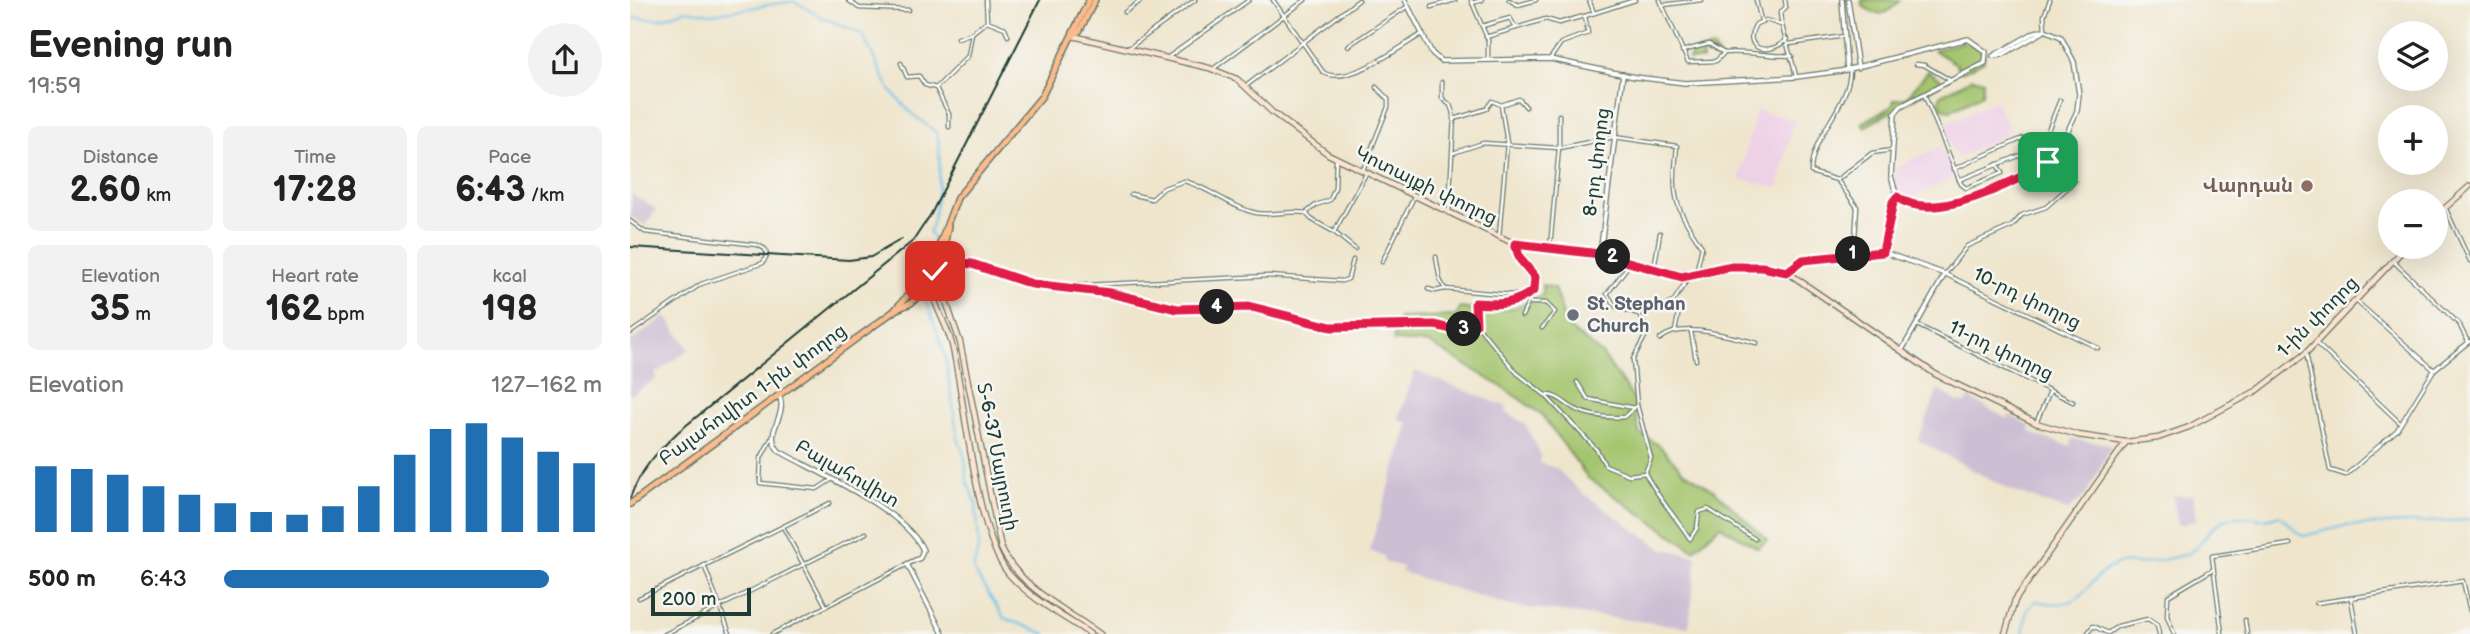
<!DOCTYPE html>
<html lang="en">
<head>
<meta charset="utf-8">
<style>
  body { margin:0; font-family:"Balsamiq Sans","Noto Sans Armenian",sans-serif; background:#f2f2f2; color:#222; height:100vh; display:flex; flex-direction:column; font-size:26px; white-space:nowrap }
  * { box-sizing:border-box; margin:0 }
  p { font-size:23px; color:#767676 }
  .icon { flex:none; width:38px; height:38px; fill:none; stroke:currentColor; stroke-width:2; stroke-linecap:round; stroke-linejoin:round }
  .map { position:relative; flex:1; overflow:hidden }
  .panel { display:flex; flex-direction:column; background:#fff; width:630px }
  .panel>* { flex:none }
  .controls { position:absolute; left:1748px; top:21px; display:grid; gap:14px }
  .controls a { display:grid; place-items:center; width:70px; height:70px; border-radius:50%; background:#fff; box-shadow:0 7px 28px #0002; font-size:35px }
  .scale { position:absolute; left:21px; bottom:18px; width:100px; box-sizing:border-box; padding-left:7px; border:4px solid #1f3d34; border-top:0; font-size:19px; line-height:24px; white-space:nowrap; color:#1f3d34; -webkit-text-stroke:5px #f6f6f2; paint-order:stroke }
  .pin { position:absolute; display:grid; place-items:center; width:60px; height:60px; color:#fff; margin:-30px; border-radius:14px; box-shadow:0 4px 10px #0006 }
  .km { position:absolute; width:35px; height:35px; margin:-18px; border-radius:50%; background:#222; color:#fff; font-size:19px; line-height:35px; text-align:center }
  .round { display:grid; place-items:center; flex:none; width:74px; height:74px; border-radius:37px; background:#f2f2f2 }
  .head { display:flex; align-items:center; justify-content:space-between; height:119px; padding:0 28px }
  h1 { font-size:38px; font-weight:800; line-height:52px }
  .figures { display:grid; grid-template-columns:repeat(3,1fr); gap:10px; height:119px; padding:7px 28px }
  .figures div { display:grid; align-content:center; border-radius:10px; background:#f2f2f2; text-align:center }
  .figures b { font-size:35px; font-weight:800 }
  .figures small { font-size:19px; font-weight:400 }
  .figures p { font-size:19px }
  .chart { height:196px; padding:14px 28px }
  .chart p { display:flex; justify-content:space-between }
  .chart svg { width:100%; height:126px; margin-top:7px; stroke:#1f6fb2; stroke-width:6 }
  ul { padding:0 28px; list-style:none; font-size:23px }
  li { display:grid; grid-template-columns:112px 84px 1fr; align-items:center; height:52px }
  li i { height:18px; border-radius:9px; background:#1f6fb2 }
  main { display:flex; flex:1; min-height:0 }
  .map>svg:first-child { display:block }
  .built { fill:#eed0e7 }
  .industrial { fill:#ccbed3 }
  .green { fill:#a4c46d; stroke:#628050; stroke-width:2 }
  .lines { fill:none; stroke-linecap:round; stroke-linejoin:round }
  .stream { stroke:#6ac0e7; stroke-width:2 }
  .minor-casing { stroke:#687869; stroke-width:5 }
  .tertiary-casing { stroke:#687869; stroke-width:6 }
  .secondary-casing { stroke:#687869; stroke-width:7 }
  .primary-casing { stroke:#687869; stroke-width:8 }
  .minor { stroke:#fff; stroke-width:2.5 }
  .tertiary { stroke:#fff; stroke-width:3.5 }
  .secondary { stroke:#fde4d1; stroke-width:4.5 }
  .primary { stroke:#fbbb8c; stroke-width:5 }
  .rail { stroke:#1f3d34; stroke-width:2 }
  .route-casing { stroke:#fff; stroke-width:14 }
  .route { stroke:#e11d48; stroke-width:9 }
  .education-dot { fill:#8d6e63; stroke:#f6f6f2; stroke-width:2.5 }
  .worship-dot { fill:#6b7280; stroke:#f6f6f2; stroke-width:2.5 }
  .labels { text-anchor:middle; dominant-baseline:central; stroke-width:5; stroke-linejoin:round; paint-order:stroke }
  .street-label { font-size:19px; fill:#1f3d34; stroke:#f6f6f2 }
  .education-label { font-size:19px; font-weight:bold; fill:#785e54; stroke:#f6f6f2; text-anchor:end }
  .worship-label { font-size:19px; font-weight:bold; fill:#5b616d; stroke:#f6f6f2; text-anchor:start }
</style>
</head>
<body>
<main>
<section class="panel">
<div class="head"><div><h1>Evening run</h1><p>19:59</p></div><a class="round"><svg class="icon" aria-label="share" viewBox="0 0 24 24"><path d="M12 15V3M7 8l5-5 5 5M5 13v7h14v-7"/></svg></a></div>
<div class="figures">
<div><p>Distance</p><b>2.60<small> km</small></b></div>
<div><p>Time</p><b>17:28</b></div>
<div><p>Pace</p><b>6:43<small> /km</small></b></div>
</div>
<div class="figures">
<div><p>Elevation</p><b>35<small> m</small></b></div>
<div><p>Heart rate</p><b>162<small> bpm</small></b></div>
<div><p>kcal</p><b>198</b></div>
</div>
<div class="chart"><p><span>Elevation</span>127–162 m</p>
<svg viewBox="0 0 160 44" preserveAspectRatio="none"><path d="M5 44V21M15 44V22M25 44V24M35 44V28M45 44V31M55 44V34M65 44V37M75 44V38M85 44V35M95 44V28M105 44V17M115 44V8M125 44V6M135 44V11M145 44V16M155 44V20"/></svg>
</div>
<ul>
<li><b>500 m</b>6:43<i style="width:86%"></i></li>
</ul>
</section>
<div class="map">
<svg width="1840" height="634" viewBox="0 0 1840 634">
  <rect width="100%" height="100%" fill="#f6f6f2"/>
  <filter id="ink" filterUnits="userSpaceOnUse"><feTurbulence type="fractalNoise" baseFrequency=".0143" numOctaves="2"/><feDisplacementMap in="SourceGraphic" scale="14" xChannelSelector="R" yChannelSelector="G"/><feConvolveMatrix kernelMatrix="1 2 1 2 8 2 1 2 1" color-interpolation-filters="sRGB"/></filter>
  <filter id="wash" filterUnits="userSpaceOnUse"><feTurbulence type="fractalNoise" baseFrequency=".00686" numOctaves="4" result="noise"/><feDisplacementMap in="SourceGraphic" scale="28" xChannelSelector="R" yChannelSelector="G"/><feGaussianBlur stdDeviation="1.57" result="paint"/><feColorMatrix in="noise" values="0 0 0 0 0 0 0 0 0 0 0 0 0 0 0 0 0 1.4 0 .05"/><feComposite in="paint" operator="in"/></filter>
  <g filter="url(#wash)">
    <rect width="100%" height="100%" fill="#efe5cc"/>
    <g class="built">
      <polygon points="1365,100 1381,132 1328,158 1312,127"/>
      <polygon points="1126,110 1164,120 1148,188 1109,179"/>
      <polygon points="1310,146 1325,177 1279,200 1269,193 1263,179 1265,168"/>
    </g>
    <g class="industrial">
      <polygon points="2,194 26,209 16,226 0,216"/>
      <polygon points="36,316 59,349 26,373 26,379 0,396 0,342"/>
      <polygon points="785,371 877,407 876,412 895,424 911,455 909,463 926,468 952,493 1031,548 1067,556 1059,627 881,606 771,572 773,567 754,562 754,556 739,551 779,423 768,420"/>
      <polygon points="1308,390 1328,402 1336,403 1339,398 1377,419 1380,415 1401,427 1399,431 1410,437 1440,446 1442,439 1480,444 1481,447 1455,496 1438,510 1412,502 1376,488 1288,440"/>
      <polygon points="1563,495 1566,520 1548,526 1543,496"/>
    </g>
    <g class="green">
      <path d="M1232,0H1270C1258,15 1248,19 1232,5Z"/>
      <polygon points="1337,41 1354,53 1354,61 1331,72 1326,64 1304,50"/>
      <polygon points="1083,48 1089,56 1085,58 1084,52 1072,54 1073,60 1059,60 1062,52"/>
      <polygon points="1298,71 1311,79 1311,83 1234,127 1232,123 1262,106 1264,100 1276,98"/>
      <polygon points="1343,78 1353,81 1352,94 1320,111 1312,108 1309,101 1311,95"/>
      <path d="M912,285L924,288L937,327L972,354L1003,398L1009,433L1030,446L1052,470L1085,491L1137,540L1128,548L1090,526L1064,550L958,478L911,414L872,387L799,343L763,341L769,318L826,316L830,308C865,313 882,313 913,295Z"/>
    </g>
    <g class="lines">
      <g class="stream">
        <path d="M0,18L30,19L56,10L82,14L164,1L189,16L232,34L260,90L281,113L307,133C313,158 308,209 299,233L304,238L303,248L285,276L287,280"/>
        <polyline points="294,294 315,355 328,438 335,458 337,481 346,503 349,545 343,570 374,618 416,634"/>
        <path d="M1393,634L1397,610L1406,601C1462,613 1448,580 1488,564C1495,562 1503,565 1510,564C1516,563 1553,556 1557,554C1573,546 1576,527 1597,519C1616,512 1628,525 1649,515L1673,536L1715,526L1840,520"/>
      </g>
    </g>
  </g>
  <g filter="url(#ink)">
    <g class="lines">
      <defs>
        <g id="minor">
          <polyline points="218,0 229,8 279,10"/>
          <path d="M643,0L693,72C716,88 770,47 792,34"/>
          <polyline points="841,0 858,40 858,58"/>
          <polyline points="879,0 888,5 906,0"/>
          <polyline points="959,0 964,13"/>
          <path d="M1030,0L1058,62L1086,61L1094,53C1117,51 1138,56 1162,56"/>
          <polyline points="1126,0 1131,20"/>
          <path d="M1155,0L1156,7L1150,13C1152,35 1162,55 1166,77"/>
          <polyline points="842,3 852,0"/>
          <polyline points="1033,5 1071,0"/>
          <polyline points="801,7 825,0"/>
          <polyline points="495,12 512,0"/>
          <polyline points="357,21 375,28 378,36"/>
          <path d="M1151,25L1136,20L1126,24C1110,50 1140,57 1157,39"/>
          <polyline points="852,26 880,18 886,28"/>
          <polyline points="1415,30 1414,16 1420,0"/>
          <polyline points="856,37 916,19 929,23 954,16"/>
          <polyline points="328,38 342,33"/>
          <polyline points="1159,44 1215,36"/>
          <polyline points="718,46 778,6"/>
          <polyline points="499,48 565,0"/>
          <polyline points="1052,51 1079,44 1094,53"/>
          <polyline points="537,58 619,0"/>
          <polyline points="920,59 931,43 958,33 955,16 1005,0"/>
          <polyline points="271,63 277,77 289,76 295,85 306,88"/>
          <polyline points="1286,64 1294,65 1320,80"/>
          <polyline points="583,69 675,0"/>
          <path d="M1220,69C1220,107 1181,134 1181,172L1207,180L1242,153L1262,150"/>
          <polyline points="812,82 812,98 820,105 824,116 819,211"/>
          <polyline points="616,86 729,0"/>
          <polyline points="1294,94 1331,184 1336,188 1372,173 1367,164"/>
          <polyline points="824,119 856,109 862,101 871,105 889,99 896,107"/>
          <polyline points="319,127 319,114 306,88 338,56 342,33 357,21 356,0"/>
          <path d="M823,153L853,143L929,148L984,137L1047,146C1042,198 1043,204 1072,247L1066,273"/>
          <polyline points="1324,169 1393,138 1414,140 1430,100"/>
          <polyline points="733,170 758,107 758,99 746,87"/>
          <polyline points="1207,180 1227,207 1225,239 1229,253"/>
          <polyline points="1329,180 1406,149"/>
          <polyline points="1444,182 1416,207 1392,215 1382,226 1337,246 1315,274 1468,348"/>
          <path d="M501,194L522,199L534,188L554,181C579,187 599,207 626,213C642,216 659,210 676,213L686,205L700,200L705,188L706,158"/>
          <polyline points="1815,207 1840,261"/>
          <polyline points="676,213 681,219 704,232 737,172"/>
          <polyline points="0,221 15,232 128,245 135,249 137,255 133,263 71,284 0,333"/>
          <polyline points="704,232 725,249"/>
          <polyline points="869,237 877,143 871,105"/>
          <polyline points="920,247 929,148 929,115"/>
          <path d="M806,257L810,280L815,289L895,296L906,284C903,269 888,260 885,244"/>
          <path d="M312,261C352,266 389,287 428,286"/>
          <polyline points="1763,261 1829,324 1838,342"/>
          <polyline points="752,262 785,195"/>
          <polyline points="1024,269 1030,233"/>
          <polyline points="427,286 480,293 547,309 622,307 701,327 805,325 828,331 846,324 845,303"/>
          <polyline points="435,286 638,276 712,281 718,279 723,260"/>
          <polyline points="798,289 805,291 815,289"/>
          <polyline points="1725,300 1804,370"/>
          <polyline points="1043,302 1048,316 1045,331"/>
          <path d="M842,303C861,304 878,306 895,296L901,303H916L925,312L912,328"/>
          <polyline points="1009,314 1043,302 1059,277"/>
          <polyline points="892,316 899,301"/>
          <polyline points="846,324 887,373 915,395 967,450 975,465 999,475 1015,473 1021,458 1007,405 1003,359 1018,331 1009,314 986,307 977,294 1001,262"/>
          <polyline points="1287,325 1443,402"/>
          <polyline points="1061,332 1066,360"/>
          <path d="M1030,339C1052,320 1101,337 1127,343"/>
          <polyline points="1685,342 1769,422"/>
          <polyline points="1676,353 1700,470 1716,475 1767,430 1804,370 1840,341"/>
          <polyline points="947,382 958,399 1004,408"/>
          <path d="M915,395C927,394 935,404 945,409C961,417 977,418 994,417L1006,406"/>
          <polyline points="1406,423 1420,391"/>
          <polyline points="141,439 131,458 130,483 187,489 201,480"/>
          <path d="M1015,473C1028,498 1045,516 1060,539L1067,528L1069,512L1078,509L1125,539"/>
          <polyline points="153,527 196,606"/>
          <polyline points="74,565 100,634"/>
          <polyline points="9,598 200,503"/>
          <polyline points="1721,598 1727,634"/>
          <polyline points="1686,603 1833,581 1840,611"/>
          <polyline points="1615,620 1617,634"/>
          <polyline points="35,634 236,533"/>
          <polyline points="142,634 276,565"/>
          <polyline points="1457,634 1463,626 1478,633 1488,626 1518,619 1527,625 1529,634"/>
          <polyline points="1544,634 1537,616 1538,596 1582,570"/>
          <polyline points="1592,634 1582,556 1660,544"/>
        </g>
        <g id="tertiary">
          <polyline points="775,0 802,53 811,61 920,59 1005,77 1055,83 1166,77 1211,71 1338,39 1356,52 1355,63 1271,106 1265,113 1261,176 1267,197 1276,203 1295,206 1317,204 1358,191 1403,171 1427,154 1447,111 1449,94 1444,62 1431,37 1415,30 1405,32 1363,56"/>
          <polyline points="1212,0 1217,70"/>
          <polyline points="1218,0 1228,68"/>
          <polyline points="1364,56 1372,55 1413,32"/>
          <polyline points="1253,252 1263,202 1267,197"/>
          <polyline points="970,254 993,74"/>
          <polyline points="1157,272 1173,259 1253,252 1315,274 1272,350"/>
          <path d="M149,395C159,416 132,432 149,451C188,473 275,510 293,550L290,558L277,564L313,634"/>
        </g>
        <g id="secondary">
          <polyline points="443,36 579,68 607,79 642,112 698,154 885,244 970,254 1052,277 1114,266 1157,272 1305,374 1406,423 1448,435 1496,442 1528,438 1559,427 1628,390 1676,353 1776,247"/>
          <polyline points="1806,216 1840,186"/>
          <path d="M310,284L330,342L371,548C389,587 436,610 470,634"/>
          <path d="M301,289C306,310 319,328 323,349C335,403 346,534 378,573C399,598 433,616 460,634"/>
          <polyline points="1375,634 1385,600 1496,442"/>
        </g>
        <g id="primary">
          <polyline points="443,36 450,30 465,0"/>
          <polyline points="309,273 318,226"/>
          <polyline points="293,281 298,288 309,286 311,279 307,271"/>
          <polyline points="267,309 281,303 298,288"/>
          <polyline points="0,504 264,311 300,270 327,198 412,96 459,0"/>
        </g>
      </defs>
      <use href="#minor" class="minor-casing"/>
      <use href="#tertiary" class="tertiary-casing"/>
      <use href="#secondary" class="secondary-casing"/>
      <use href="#primary" class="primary-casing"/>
      <use href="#minor" class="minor"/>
      <use href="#tertiary" class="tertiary"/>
      <use href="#secondary" class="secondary"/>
      <use href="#primary" class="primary"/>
      <g class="rail">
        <polyline points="0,247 219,260 241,257 272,239"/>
        <path d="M0,498C10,470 27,452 48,432L283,241L301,214L410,0"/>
      </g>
    </g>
  </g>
  <g class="lines" filter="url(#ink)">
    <defs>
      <path id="route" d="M305,271L310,274L312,261L342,264L402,284L480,293L547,309L622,307L701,327L805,325L828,331L846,324L845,303C868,305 885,305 904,290L905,277L890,259L885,244L970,254L1052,277L1097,267H1132L1157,272L1173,260L1253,252L1263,202L1267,197C1304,225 1384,182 1418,162"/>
    </defs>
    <use href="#route" class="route-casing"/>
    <use href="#route" class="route"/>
  </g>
  <circle class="education-dot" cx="1677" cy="186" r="7"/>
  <circle class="worship-dot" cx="943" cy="315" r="7"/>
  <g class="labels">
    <g class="street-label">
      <text transform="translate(967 162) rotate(-83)">8-րդ փողոց</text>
      <text transform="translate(796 186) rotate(26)">Կոտայքի փողոց</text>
      <text transform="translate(1397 299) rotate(26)">10-րդ փողոց</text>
      <text transform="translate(1688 317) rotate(-45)">1-ին փողոց</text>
      <text transform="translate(1371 351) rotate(26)">11-րդ փողոց</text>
      <text transform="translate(123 395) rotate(-36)">Բալահովիտ 1-ին փողոց</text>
      <text transform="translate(367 457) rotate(79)">Տ-6-37 Մայրուղի</text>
      <text transform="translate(217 474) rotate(30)">Բալահովիտ</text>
    </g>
    <g class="education-label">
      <text x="1663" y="186">Վարդան</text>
    </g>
    <g class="worship-label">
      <text x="957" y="304">St. Stephan<tspan x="957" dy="22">Church</tspan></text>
    </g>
  </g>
</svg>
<div class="controls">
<a><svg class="icon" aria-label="layers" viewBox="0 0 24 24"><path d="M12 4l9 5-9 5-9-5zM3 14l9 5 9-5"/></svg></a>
<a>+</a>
<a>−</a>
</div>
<div class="scale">200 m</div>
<div class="pin" style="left:1418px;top:162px;background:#1e9e55"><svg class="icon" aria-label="arrive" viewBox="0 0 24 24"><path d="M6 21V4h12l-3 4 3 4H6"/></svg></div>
<div class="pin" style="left:305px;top:271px;background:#d93025"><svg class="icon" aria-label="check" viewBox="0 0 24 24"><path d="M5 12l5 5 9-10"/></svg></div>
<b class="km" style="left:1223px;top:254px">1</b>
<b class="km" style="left:983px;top:257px">2</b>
<b class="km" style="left:834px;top:329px">3</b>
<b class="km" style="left:587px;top:307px">4</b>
</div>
</main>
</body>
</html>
